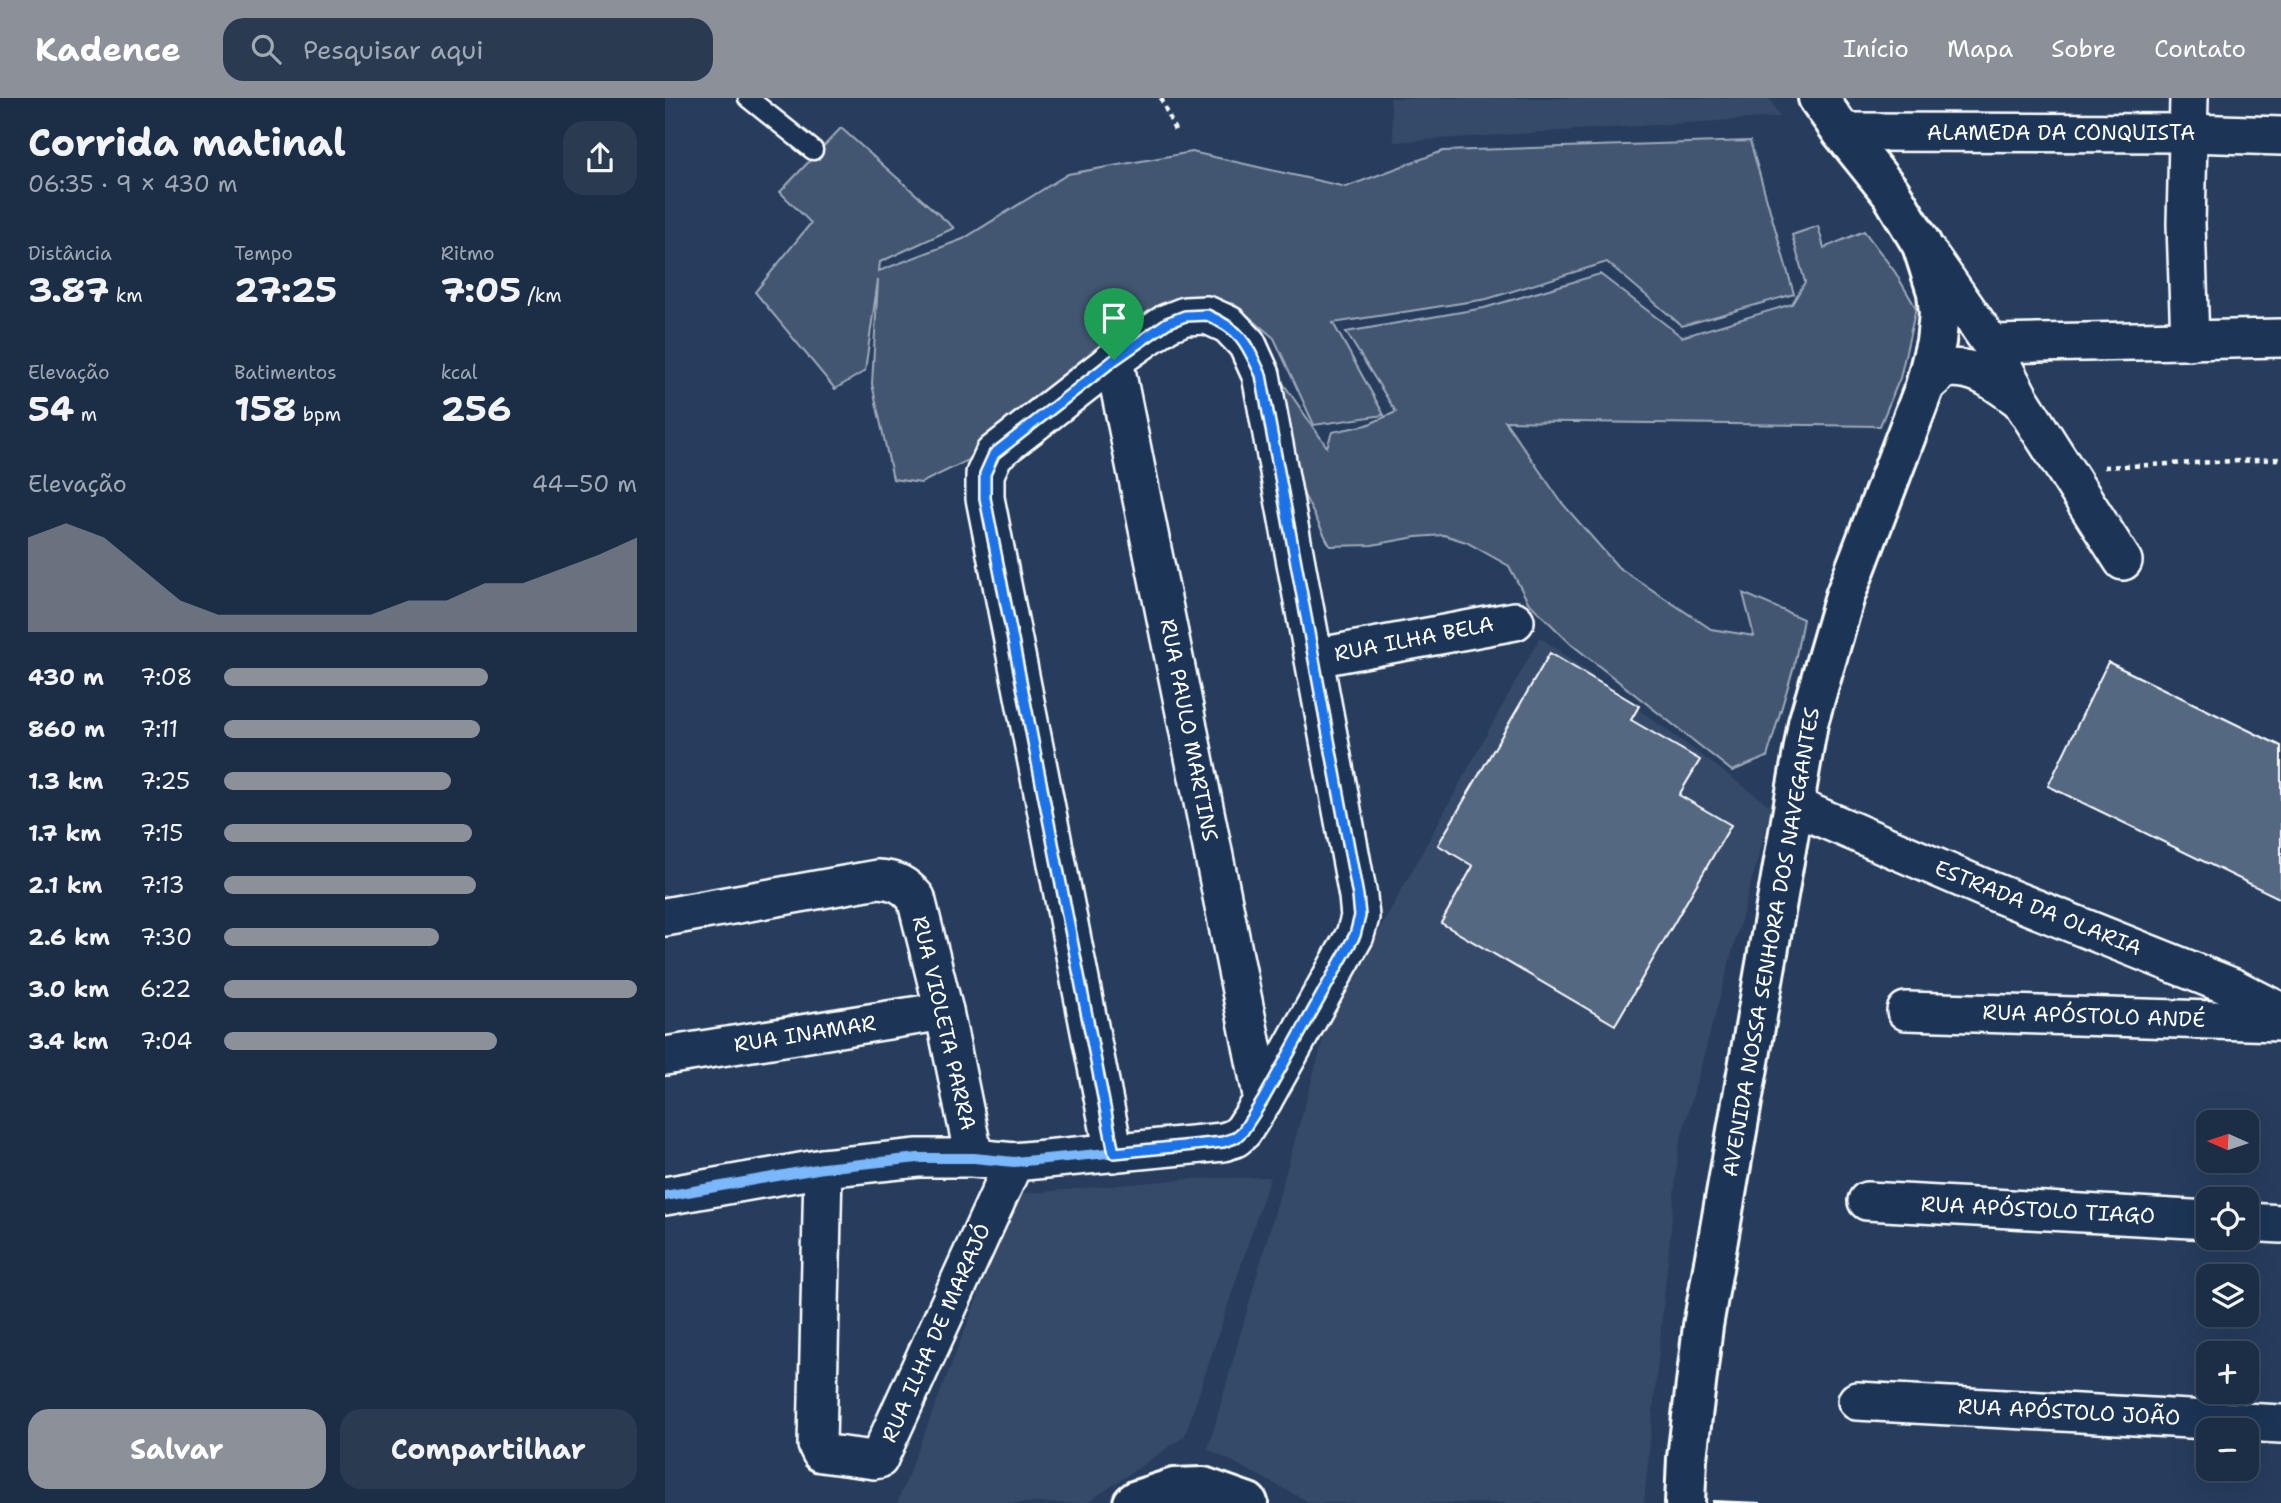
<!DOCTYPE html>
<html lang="pt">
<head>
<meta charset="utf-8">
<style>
  body { margin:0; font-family:"Shantell Sans",sans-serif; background:#293a51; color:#f1f3f6; height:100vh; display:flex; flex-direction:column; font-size:26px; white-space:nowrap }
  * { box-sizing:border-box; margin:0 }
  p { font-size:23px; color:#a0a8b3 }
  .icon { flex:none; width:38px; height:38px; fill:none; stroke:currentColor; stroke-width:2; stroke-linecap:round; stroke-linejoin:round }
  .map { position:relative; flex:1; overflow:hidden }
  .drawer { display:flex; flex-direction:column; background:#1c2e46; width:665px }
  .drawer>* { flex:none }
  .needle { width:46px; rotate:273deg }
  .buttons { position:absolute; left:1531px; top:1012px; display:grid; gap:14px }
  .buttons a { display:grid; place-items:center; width:63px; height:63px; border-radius:14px; background:#1c2e46; box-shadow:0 7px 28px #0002,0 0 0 2px #3a4a5f; font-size:35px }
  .pin { position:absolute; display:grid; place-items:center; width:60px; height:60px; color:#fff; margin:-72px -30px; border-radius:50% 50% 50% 0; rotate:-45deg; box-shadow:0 0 7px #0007 }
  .pin .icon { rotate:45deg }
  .round { display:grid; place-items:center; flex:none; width:74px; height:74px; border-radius:21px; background:#293a51 }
  .head { display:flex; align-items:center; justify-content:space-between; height:119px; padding:0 28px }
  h1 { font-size:38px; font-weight:700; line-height:52px }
  .figures { display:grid; grid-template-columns:repeat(3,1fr); gap:10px; height:119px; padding:7px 28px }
  .figures div { display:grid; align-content:center }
  .figures b { font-size:35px; font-weight:700 }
  .figures small { font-size:19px; font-weight:400 }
  .figures p { font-size:19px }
  .chart { height:196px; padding:14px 28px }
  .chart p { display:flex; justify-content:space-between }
  .chart svg { width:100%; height:126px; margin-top:7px; fill:#8c9099; opacity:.7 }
  .cta { display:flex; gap:14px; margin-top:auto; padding:14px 28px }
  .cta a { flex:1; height:80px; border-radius:21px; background:#8c9099; color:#fff; font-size:28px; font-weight:700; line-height:80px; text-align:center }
  .cta a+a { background:#293a51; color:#f1f3f6 }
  ul { padding:0 28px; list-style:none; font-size:23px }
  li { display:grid; grid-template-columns:112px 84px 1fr; align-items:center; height:52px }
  li i { height:18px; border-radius:9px; background:#8c9099 }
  header { display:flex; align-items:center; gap:42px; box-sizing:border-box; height:98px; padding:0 35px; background:#8c9099; color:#fff }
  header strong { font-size:33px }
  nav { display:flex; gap:38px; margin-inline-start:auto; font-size:24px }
  .search { width:490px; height:63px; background:#293a51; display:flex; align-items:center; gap:18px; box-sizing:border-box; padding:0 24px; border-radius:21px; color:#a0a8b3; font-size:26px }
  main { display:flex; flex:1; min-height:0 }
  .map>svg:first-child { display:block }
  .built { fill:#344a68 }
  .green { fill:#425672; stroke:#a0aab8; stroke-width:2 }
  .building { fill:#556781; stroke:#fff; stroke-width:2 }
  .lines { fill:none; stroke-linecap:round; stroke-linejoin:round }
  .service-casing { stroke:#fff; stroke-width:23 }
  .minor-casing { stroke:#fff; stroke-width:42 }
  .secondary-casing { stroke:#fff; stroke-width:44 }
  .path { stroke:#fff; stroke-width:4.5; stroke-dasharray:5 5; stroke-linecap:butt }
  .service { stroke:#1d3557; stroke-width:18 }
  .minor { stroke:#1d3557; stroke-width:37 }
  .secondary { stroke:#1d3557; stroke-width:38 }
  .cycleway-casing { stroke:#1d3557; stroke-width:15 }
  .cycleway { stroke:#7ab7fb; stroke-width:10 }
  .route-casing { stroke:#fff; stroke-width:14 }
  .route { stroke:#1a73e8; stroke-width:9 }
  .labels { text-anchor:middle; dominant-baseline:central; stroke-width:5; stroke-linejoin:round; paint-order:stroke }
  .street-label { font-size:21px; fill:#fff; stroke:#1d3557 }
</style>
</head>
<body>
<header>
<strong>Kadence</strong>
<div class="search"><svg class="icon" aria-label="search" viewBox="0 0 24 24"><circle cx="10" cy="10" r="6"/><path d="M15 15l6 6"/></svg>Pesquisar aqui</div>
<nav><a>Início</a><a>Mapa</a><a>Sobre</a><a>Contato</a></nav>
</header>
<main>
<section class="drawer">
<div class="head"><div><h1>Corrida matinal</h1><p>06:35 · 9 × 430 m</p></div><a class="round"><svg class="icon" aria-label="share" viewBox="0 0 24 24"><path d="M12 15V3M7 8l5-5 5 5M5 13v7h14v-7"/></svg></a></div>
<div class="figures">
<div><p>Distância</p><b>3.87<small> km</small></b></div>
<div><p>Tempo</p><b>27:25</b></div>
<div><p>Ritmo</p><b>7:05<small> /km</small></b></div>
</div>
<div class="figures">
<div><p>Elevação</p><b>54<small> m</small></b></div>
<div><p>Batimentos</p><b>158<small> bpm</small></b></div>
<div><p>kcal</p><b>256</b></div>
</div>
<div class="chart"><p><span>Elevação</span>44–50 m</p>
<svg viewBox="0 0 160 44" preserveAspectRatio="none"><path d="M0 44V11L10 6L20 11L30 22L40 33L50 38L60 38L70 38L80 38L90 38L100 33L110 33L120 27L130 27L140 22L150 17L160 11V44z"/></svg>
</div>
<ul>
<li><b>430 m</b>7:08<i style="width:64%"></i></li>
<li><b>860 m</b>7:11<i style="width:62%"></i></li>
<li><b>1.3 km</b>7:25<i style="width:55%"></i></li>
<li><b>1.7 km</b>7:15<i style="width:60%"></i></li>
<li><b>2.1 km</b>7:13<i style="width:61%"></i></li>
<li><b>2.6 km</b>7:30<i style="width:52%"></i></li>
<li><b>3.0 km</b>6:22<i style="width:100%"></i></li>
<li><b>3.4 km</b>7:04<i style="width:66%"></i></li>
</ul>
<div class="cta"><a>Salvar</a><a>Compartilhar</a></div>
</section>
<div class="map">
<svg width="1616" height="1405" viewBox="0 0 1616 1405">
  <rect width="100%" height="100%" fill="#263d5e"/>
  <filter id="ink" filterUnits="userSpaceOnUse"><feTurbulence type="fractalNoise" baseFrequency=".0143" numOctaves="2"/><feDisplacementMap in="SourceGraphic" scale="14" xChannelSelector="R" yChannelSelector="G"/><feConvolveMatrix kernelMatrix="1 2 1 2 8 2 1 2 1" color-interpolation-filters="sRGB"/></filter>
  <g filter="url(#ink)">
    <g class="built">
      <polygon points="725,0 1104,0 1115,19 729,44"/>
      <polygon points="875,539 1107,709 1014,1048 979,1405 646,1405 543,1351 662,928"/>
      <polygon points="605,1079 520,1338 422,1405 232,1405 353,1096 521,1081"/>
    </g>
    <g class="green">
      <polygon points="176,30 289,130 215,164 214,173 298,141 403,76 527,54 681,89 778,53 1085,43 1129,196 1017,228 942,164 822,201 668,225 719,317 649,327 609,240 569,206 531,199 489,210 439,258 324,339 306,361 256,385 228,381 207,286 213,182 200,273 170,291 90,194 146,125 115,94"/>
      <polygon points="1153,128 1159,150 1199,133 1230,174 1251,210 1235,280 1215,328 840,323 897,405 953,469 1046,531 1089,538 1078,495 1138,521 1129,568 1102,659 1067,673 906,546 863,504 844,468 801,444 779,437 751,439 707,447 665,448 635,389 624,337 618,285 662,349 667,334 702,327 731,314 681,234 819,210 935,176 1017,239 1127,206 1140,184 1127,137"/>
    </g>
    <g class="building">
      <polygon points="885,555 974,608 966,622 1035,662 1014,697 1066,727 950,927 776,825 808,768 773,747"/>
      <polygon points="1443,564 1616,648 1616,801 1383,688"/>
      <polygon points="1048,1403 1096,1405 1048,1405"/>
    </g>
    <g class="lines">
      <defs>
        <polyline id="service" points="83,0 148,52"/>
        <g id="minor">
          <polyline points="1524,0 1521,126 1525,243"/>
          <polyline points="1177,34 1525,35 1616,38"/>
          <polyline points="1262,154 1326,246 1355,301 1458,463"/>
          <polyline points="1326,246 1616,240"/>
          <polyline points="449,262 598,1002"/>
          <path d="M1260,288L1279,271C1310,266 1330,284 1354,301"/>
          <polyline points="649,560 850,523"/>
          <polyline points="1129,708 1324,792 1567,889 1616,914"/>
          <path d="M0,819L213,781C231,782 240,787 251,800L279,913L309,1060"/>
          <polyline points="1241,913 1616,924"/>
          <polyline points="0,958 279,913"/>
          <polyline points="158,1070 152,1347 156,1355 209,1362 214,1361 216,1356 349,1064"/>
          <polyline points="0,1098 158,1070 253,1060 309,1060 349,1064 558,1044 570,1040 578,1033 598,1002 690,837 695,819 693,798 596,277 582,246 564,227 542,217 520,218 502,225 449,262 329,356 320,376 320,400 449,1055"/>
          <polyline points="1202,1103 1544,1122"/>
          <polyline points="1582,1124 1616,1126"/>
          <polyline points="1192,1303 1616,1326"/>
        </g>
        <g id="secondary">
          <polyline points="468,1405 472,1402 509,1390 538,1389 583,1405"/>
          <polyline points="1020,1405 1022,1360 1038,1228 1143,625 1180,498 1260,288 1271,244 1274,216 1272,194 1257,147 1226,95 1177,34 1153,0"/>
        </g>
      </defs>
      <use href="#service" class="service-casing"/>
      <use href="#minor" class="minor-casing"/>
      <use href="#secondary" class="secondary-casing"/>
      <g class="path">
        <polyline points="496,0 511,35"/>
        <polyline points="1439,369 1616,361"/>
      </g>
      <use href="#service" class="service"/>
      <use href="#minor" class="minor"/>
      <use href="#secondary" class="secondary"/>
      <defs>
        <polyline id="cycleway" points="0,1098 158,1070 253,1060 309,1060 349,1064 558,1044 570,1040 578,1033 598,1002 690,837 695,819 693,798 596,277 582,246 564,227 542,217 520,218 502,225 449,262 329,356 320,376 320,400 449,1055"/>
      </defs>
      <use href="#cycleway" class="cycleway-casing"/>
      <use href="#cycleway" class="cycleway"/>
    </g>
  </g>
  <g class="lines" filter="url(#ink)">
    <defs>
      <path id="route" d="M542,217C576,232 581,244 596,277L693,798L695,818L690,837L598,1002L578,1033L570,1040L558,1044L449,1055L320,400V376L329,356L449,262L502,225L520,218Z"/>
    </defs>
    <use href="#route" class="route-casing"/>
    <use href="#route" class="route"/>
  </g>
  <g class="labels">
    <g class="street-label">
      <text x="1396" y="35">ALAMEDA DA CONQUISTA</text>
      <text transform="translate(749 541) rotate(-11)">RUA ILHA BELA</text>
      <text transform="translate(524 632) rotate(79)">RUA PAULO MARTINS</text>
      <text transform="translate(1373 810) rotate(22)">ESTRADA DA OLARIA</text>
      <text transform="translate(1106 844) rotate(-80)">AVENIDA NOSSA SENHORA DOS NAVEGANTES</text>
      <text transform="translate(1429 918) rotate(2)">RUA APÓSTOLO ANDÉ</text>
      <text transform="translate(279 925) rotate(77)">RUA VIOLETA PARRA</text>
      <text transform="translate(140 936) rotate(-9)">RUA INAMAR</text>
      <text transform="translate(1373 1112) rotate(3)">RUA APÓSTOLO TIAGO</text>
      <text transform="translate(271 1235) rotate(-66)">RUA ILHA DE MARAJÓ</text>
      <text transform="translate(1404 1314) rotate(3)">RUA APÓSTOLO JOÃO</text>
    </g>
  </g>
</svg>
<div class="buttons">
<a><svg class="needle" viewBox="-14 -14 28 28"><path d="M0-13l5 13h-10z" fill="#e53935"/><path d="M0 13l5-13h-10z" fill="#a0a8b3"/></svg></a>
<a><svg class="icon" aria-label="locate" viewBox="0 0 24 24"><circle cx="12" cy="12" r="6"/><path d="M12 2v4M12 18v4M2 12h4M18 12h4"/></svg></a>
<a><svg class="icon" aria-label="layers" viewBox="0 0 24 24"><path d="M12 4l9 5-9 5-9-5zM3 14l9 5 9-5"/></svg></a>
<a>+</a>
<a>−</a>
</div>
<div class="pin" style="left:449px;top:262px;background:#1e9e55"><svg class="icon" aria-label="arrive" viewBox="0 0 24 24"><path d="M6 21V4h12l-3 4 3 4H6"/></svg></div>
</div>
</main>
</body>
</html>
